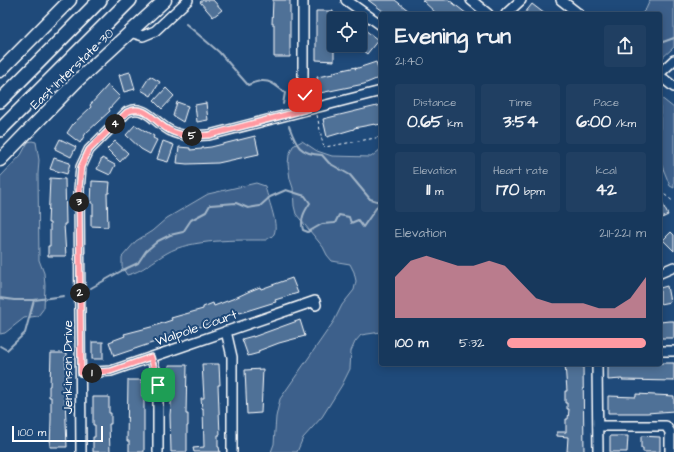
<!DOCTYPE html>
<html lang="en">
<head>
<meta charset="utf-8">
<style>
  body { margin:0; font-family:"Architects Daughter",sans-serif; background:#203f62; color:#f1f3f6; height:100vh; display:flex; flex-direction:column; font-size:15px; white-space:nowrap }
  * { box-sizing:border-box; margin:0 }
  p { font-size:13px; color:#9eacbb }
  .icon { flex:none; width:22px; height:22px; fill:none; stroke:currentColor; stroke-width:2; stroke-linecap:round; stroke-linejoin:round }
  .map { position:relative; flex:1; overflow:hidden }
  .panel { position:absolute; left:379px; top:12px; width:283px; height:354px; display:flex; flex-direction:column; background:#17385c; border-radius:4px; box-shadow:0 2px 10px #0003,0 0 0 1px #365272 }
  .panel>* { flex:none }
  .buttons { position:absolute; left:327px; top:12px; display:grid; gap:8px }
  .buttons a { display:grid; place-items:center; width:40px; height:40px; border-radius:4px; background:#17385c; box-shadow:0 2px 10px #0003,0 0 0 1px #365272; font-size:20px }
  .scale { position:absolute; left:12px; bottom:10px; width:91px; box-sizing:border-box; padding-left:4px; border:2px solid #fff; border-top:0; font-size:11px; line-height:14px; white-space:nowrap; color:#fff; -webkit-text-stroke:3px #1f4a7a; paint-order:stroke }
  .pin { position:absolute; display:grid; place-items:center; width:34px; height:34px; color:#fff; margin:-17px; border-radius:8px; box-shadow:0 2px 6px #0006 }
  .km { position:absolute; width:20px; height:20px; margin:-10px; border-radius:50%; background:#222; color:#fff; font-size:11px; line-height:20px; text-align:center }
  .round { display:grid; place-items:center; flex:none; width:42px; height:42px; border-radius:4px; background:#203f62 }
  .overview { display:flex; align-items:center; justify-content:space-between; height:68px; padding:0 16px }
  h1 { font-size:22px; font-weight:700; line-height:30px }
  .figures { display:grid; grid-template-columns:repeat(3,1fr); gap:6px; height:68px; padding:4px 16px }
  .figures div { display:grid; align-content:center; border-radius:4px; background:#203f62; text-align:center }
  .figures b { font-size:17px; font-weight:700 }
  .figures small { font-size:11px; font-weight:400 }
  .figures p { font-size:11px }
  .chart { height:112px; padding:8px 16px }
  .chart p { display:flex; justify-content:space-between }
  .chart svg { width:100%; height:72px; margin-top:4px; fill:#ff9aa2; opacity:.7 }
  ul { padding:0 16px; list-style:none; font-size:13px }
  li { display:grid; grid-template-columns:64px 48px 1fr; align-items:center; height:30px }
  li i { height:10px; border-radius:5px; background:#ff9aa2 }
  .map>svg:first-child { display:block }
  .green { fill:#3c618b; stroke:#9eb0c5 }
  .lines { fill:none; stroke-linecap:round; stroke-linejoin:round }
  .stream { stroke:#a3b5c8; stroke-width:2 }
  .building { fill:#507197; stroke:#fff }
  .minor-casing { stroke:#fff; stroke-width:12 }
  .major-casing { stroke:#fff; stroke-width:15 }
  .highway-casing { stroke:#fff; stroke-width:16 }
  .path { stroke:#fff; stroke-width:1; stroke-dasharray:3 3; stroke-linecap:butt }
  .minor { stroke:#1f4a7a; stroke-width:9 }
  .major { stroke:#1f4a7a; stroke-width:12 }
  .highway { stroke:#1f4a7a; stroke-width:13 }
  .route-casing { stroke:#fff; stroke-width:8 }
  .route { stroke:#ff9aa2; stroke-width:5 }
  .labels { text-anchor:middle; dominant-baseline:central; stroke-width:4; stroke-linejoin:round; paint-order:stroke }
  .street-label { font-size:13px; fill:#fff; stroke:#1f4a7a }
</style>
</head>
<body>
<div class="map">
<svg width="674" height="452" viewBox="0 0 674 452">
  <rect width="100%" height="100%" fill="#1f4a7a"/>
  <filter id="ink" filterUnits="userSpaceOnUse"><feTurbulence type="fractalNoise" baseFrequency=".025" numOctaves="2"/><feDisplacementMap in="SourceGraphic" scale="8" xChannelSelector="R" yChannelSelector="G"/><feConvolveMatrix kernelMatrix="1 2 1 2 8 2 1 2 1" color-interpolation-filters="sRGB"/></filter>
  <g filter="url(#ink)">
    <g class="green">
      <polygon points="650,0 674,0 674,47 660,60 660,14 641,14 646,9"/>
      <polygon points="660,97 674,108 674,188 670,186 660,161"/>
      <polygon points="32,141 36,142 39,160 38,174 39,260 44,273 45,286 44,308 38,316 24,318 5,333 0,334 0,177 21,155 28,142"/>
      <polygon points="302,141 317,151 332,156 371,157 381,149 381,332 361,335 355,342 351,351 350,369 342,385 322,417 303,438 297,452 271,452 274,444 276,417 280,399 334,321 342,305 354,290 356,281 354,272 350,264 332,261 327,255 323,247 296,214 294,206 293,188 290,179 288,164 289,155 293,146"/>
      <path d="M256,183L265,186C267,197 279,224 274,234C273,236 269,238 266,240C239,240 190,239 167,253C154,260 142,272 127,275L122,267V257L136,241L152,231L167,218L208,194Z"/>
    </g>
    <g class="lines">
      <g class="stream">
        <path d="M186,24L219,52L248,85C264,77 272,81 285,93L283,104"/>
        <polyline points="660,45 663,42 674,38"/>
        <path d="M289,126C296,145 299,154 322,155L329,163L350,175L370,199L380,202"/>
        <path d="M91,288L123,270L138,263L146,251L158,241L170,235L183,232L191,220L206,212L210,205L236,203L248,208L260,206L270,197L286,190L305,196L310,203C304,212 300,219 303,230L308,232L322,224L335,223L339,215L349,217L351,223L358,220L363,227L381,201"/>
        <polyline points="0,298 14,300 34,300"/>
        <polyline points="0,346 7,350 25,333 34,300 64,296"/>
      </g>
    </g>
    <g class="building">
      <polygon points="203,0 213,0 222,10 213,17 200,2"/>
      <polygon points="273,0 290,0 290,57 274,57 274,24 272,24"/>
      <polygon points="368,0 395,0 413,14 387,14"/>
      <polygon points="422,0 449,0 467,14 437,14"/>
      <polygon points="532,4 545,14 524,14"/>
      <polygon points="316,11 333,11 332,49 334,49 334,61 316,60"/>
      <polygon points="360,26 378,40 367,54 358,47 360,45"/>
      <polygon points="376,62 381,77 364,84 320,93 317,77 333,74 333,72 356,67 355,69"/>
      <polygon points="130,72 135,89 124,92 119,75"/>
      <polygon points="150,76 160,82 151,96 141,90"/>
      <polygon points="108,85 120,97 109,109 110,111 86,133 80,143 67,133 73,124 91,107 90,105"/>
      <polygon points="166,88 174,96 162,109 154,101"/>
      <polygon points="177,102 188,106 183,122 173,116"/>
      <polygon points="206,103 208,120 197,122 195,105"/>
      <polygon points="381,105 381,124 376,125 375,124 354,128 354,129 327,137 323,119"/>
      <polygon points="135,125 154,136 153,138 157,140 150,154 141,149 126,135"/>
      <polygon points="255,136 259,154 218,163 187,164 177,163 179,147 190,148 190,150 202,149 202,148 211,147"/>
      <polygon points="60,139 76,147 71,157 55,149"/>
      <polygon points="115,141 128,153 120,162 107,149"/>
      <polygon points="163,141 174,145 168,162 157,159"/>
      <polygon points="54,158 70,163 67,174 50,169"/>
      <polygon points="102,158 115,165 110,175 97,169"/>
      <polygon points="50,178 65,179 66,224 64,224 66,256 48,256 48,246 50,246 50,223 48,223"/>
      <polygon points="92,181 110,182 109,193 107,193 108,227 91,226 91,215 93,215 93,203 91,203"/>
      <polygon points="660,199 668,215 660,219"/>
      <polygon points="671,232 674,235 674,251 663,240"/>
      <polygon points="292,278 298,293 275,300 276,302 272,303 240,313 239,312 228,316 229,317 114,356 109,342 125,336 124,334 151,327 172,320 171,318 203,309 203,307 213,303 214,306 235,298 250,291 260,287 261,289"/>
      <polygon points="667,286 670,302 660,304 660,288"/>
      <polygon points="300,320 305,336 279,343 258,351 259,353 248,356 242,339 253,336 253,337"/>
      <polygon points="669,321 674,321 674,338 660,338 660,322"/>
      <rect x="92" y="342" width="11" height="17"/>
      <polygon points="51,353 67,353 67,357 65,357 66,369 67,369 67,397 65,397 67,447 50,447 51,419 51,397 49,397 49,386 50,386"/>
      <polygon points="664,363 674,363 674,381 622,380 622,379 608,380 608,364"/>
      <polygon points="202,364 219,364 220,385 218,385 220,435 218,435 218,447 219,447 220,452 194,452 193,448 204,447 203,408 202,409 201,398 204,398"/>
      <polygon points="565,364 583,364 584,452 567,452 568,437 557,436 557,432 566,432 566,419 568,419 569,409 567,409 567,403 565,403 565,391 567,391"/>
      <polygon points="169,365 187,365 186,414 188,414 188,426 187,426 187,452 171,452 170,415 172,392 170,392"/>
      <polygon points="263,369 261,413 247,414 245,370"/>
      <polygon points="128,380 142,380 142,396 144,396 144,452 129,452 129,441 127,441"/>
      <polygon points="636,394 674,396 674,411 647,413 608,413 608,396 636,397"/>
      <polygon points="93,397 109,397 109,413 111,413 111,424 109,424 110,452 93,452 93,437 95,437 95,425 93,425"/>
      <polygon points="610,436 628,436 627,452 610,452"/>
      <polygon points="641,436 660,437 660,452 643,452 643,448 641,448"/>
    </g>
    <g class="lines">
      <defs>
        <g id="minor">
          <polyline points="303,0 303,84 308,109"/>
          <polyline points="346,0 381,25"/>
          <polyline points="471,0 488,14"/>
          <polyline points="561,0 579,14"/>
          <polyline points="506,14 521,0"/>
          <polyline points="130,32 143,36 155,31 188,0"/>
          <polyline points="660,73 674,60"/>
          <polyline points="660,76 674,87"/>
          <polyline points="660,273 674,267"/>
          <polyline points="226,331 232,357 232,452"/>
          <polyline points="660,351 674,351"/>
          <polyline points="151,357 157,375 158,385 158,452"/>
          <polyline points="597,364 598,452"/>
          <polyline points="81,373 111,371 315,301 316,305"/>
          <polyline points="598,426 666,426 670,432 670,452"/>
          <path d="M81,452L79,190L81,167L89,150L127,112C145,103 156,124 171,131C183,137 195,136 209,135L381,91"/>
        </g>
        <g id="major">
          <polyline points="0,71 70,0"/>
          <polyline points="0,160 77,81 165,0"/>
        </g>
        <g id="highway">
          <polyline points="0,101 100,0"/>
          <polyline points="0,130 130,0"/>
        </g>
      </defs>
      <use href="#minor" class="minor-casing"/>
      <use href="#major" class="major-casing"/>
      <use href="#highway" class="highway-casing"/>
      <g class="path">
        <polyline points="317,115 323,145 325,147 381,137"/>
        <polyline points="660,191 674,202"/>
      </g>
      <use href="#minor" class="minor"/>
      <use href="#major" class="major"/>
      <use href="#highway" class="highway"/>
    </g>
  </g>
  <g class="lines" filter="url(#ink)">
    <defs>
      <path id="route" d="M158,385L156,375L151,357L111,371L81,373L79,190L81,167L89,150L127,112C145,103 155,123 169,130C182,137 195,136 209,135L308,109L305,95"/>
    </defs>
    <use href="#route" class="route-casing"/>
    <use href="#route" class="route"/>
  </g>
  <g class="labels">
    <g class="street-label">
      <text transform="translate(72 69) rotate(-44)">East Interstate 30</text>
      <text transform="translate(196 328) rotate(-19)">Walpole Court</text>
      <text transform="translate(68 367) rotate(-90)">Jenkinson Drive</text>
    </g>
  </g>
</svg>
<div class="buttons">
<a><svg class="icon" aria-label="locate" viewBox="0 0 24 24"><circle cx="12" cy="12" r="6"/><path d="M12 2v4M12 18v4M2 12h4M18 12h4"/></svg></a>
</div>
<div class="scale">100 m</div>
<div class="pin" style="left:158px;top:385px;background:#1e9e55"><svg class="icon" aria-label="arrive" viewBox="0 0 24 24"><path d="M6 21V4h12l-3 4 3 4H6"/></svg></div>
<div class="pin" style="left:305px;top:95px;background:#d93025"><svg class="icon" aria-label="check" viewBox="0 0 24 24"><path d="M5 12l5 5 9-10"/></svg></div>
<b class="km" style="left:92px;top:373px">1</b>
<b class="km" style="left:80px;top:293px">2</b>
<b class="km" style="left:79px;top:202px">3</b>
<b class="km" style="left:115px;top:124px">4</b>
<b class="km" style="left:192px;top:136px">5</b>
<section class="panel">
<div class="overview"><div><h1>Evening run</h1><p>21:40</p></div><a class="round"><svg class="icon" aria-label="share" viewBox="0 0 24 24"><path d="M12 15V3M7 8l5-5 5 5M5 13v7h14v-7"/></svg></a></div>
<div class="figures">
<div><p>Distance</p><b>0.65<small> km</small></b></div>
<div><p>Time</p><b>3:54</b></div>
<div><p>Pace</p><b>6:00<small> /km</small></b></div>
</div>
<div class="figures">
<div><p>Elevation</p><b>11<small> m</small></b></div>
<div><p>Heart rate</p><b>170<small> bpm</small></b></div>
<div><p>kcal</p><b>42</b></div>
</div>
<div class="chart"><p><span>Elevation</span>211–221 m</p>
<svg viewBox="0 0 160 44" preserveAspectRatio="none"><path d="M0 44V19L10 9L20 6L30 9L40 12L50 12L60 9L70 12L80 22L90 32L100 35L110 35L120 35L130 38L140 38L150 32L160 19V44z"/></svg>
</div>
<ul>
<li><b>100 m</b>5:32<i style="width:100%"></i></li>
</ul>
</section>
</div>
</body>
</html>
